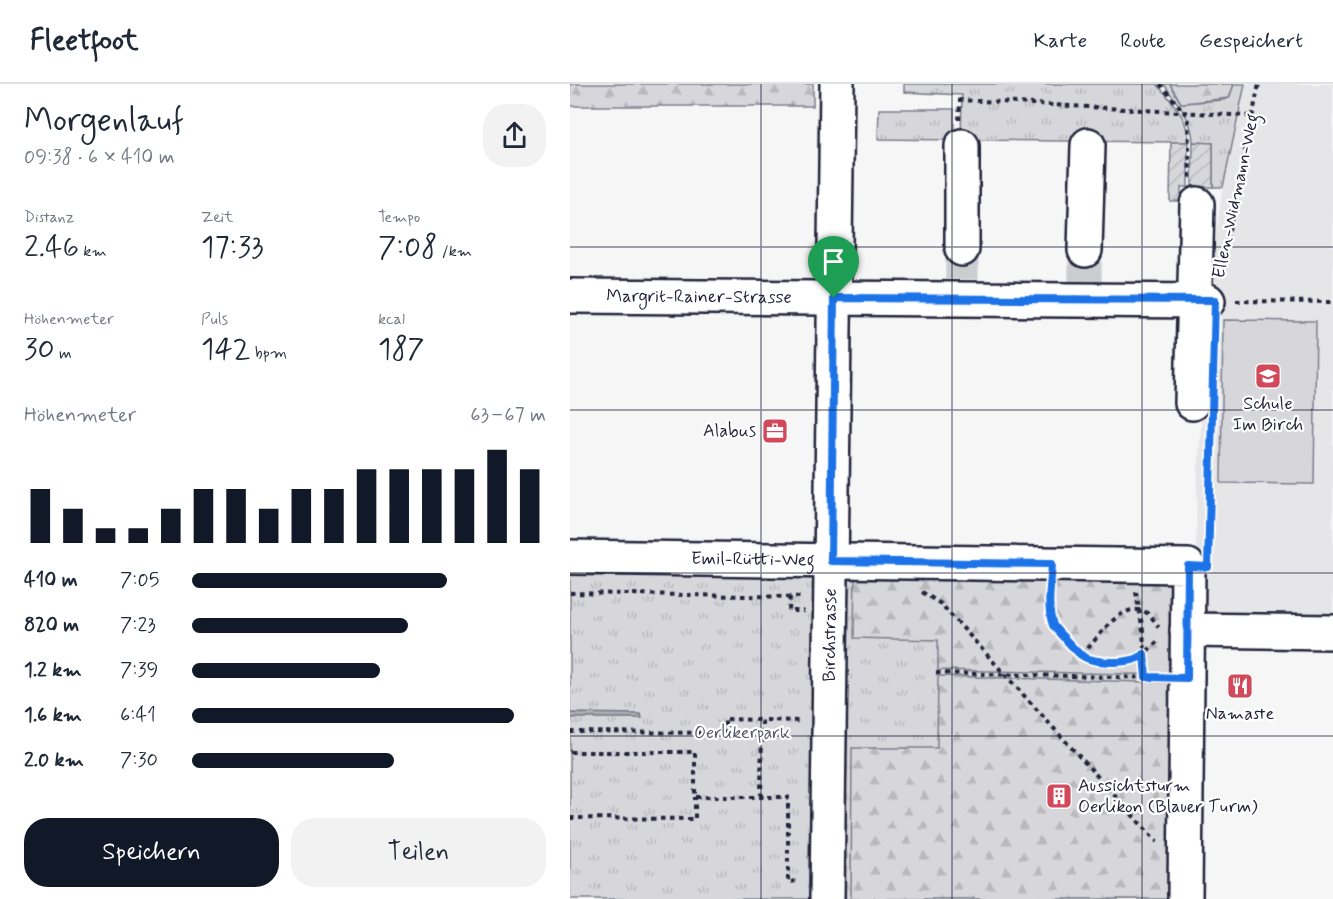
<!DOCTYPE html>
<html lang="de">
<head>
<meta charset="utf-8">
<style>
  body { margin:0; font-family:Mynerve,sans-serif; background:#f2f2f3; color:#1f2937; height:100vh; display:flex; flex-direction:column; font-size:22px; white-space:nowrap }
  * { box-sizing:border-box; margin:0 }
  p { font-size:20px; color:#747a83 }
  .icon { flex:none; width:33px; height:33px; fill:none; stroke:currentColor; stroke-width:2; stroke-linecap:round; stroke-linejoin:round }
  .map { position:relative; flex:1; overflow:hidden }
  .details { display:flex; flex-direction:column; background:#fff; width:570px }
  .details>* { flex:none }
  .pin { position:absolute; display:grid; place-items:center; width:51px; height:51px; color:#fff; margin:-62px -26px; border-radius:50% 50% 50% 0; rotate:-45deg; box-shadow:0 0 6px #0007 }
  .pin .icon { rotate:45deg }
  .round { display:grid; place-items:center; flex:none; width:63px; height:63px; border-radius:24px; background:#f2f2f3 }
  .summary { display:flex; align-items:center; justify-content:space-between; height:102px; padding:0 24px }
  h1 { font-size:33px; font-weight:600; line-height:45px }
  .figures { display:grid; grid-template-columns:repeat(3,1fr); gap:9px; height:102px; padding:6px 24px }
  .figures div { display:grid; align-content:center }
  .figures b { font-size:30px; font-weight:600 }
  .figures small { font-size:16px; font-weight:400 }
  .figures p { font-size:16px }
  .chart { height:168px; padding:12px 24px }
  .chart p { display:flex; justify-content:space-between }
  .chart svg { width:100%; height:108px; margin-top:6px; stroke:#111827; stroke-width:6 }
  .button { display:flex; gap:12px; margin-top:auto; padding:12px 24px }
  .button a { flex:1; height:69px; border-radius:24px; background:#111827; color:#fff; font-size:24px; font-weight:600; line-height:69px; text-align:center }
  .button a+a { background:#f2f2f3; color:#1f2937 }
  ul { padding:0 24px; list-style:none; font-size:20px }
  li { display:grid; grid-template-columns:96px 72px 1fr; align-items:center; height:45px }
  li i { height:15px; border-radius:8px; background:#111827 }
  header { display:flex; align-items:center; gap:36px; box-sizing:border-box; height:84px; padding:0 30px; background:#fff; border-bottom:2px solid #e0e1e3 }
  header strong { font-size:28px }
  nav { display:flex; gap:33px; margin-inline-start:auto; font-size:21px }
  main { display:flex; flex:1; min-height:0 }
  .map>svg:first-child { display:block }
  .built { fill:#e6e6e9 }
  .grass { fill:url(#grass-tufts); stroke:#7c7c8b; stroke-width:1.5 }
  .forest { fill:url(#forest-firs); stroke:#7c7c8b; stroke-width:1.5 }
  .garden { fill:url(#garden-furrows); stroke:#7c7c8b; stroke-width:1.5 }
  .pitch { fill:#d7d7db; stroke:#7c7c8b; stroke-width:1.5 }
  .water { fill:url(#water-waves); stroke:#767685; stroke-width:1.5 }
  .lines { fill:none; stroke-linecap:round; stroke-linejoin:round }
  .minor-tunnel { stroke:#ccccd1; stroke-width:33; stroke-dasharray:33 16; stroke-linecap:butt }
  .minor-casing { stroke:#22223b; stroke-width:38 }
  .path { stroke:#22223b; stroke-width:4; stroke-dasharray:4.5 4.5; stroke-linecap:butt }
  .minor { stroke:#fff; stroke-width:33 }
  .route-casing { stroke:#fff; stroke-width:12 }
  .route { stroke:#1a73e8; stroke-width:8 }
  .grid { fill:none; stroke:#22223b; stroke-width:1.5; stroke-opacity:0.55 }
  .labels { text-anchor:middle; dominant-baseline:central; stroke-width:4.5; stroke-linejoin:round; paint-order:stroke }
  .street-label { font-size:18px; fill:#22223b; stroke:#fff }
  .poi-label { font-size:18px; fill:#22223b; stroke:#fff }
  .park-label { font-size:18px; fill:#58586b; stroke:#fff }
</style>
</head>
<body>
<header>
<strong>Fleetfoot</strong>
<nav><a>Karte</a><a>Route</a><a>Gespeichert</a></nav>
</header>
<main>
<section class="details">
<div class="summary"><div><h1>Morgenlauf</h1><p>09:38 · 6 × 410 m</p></div><a class="round"><svg class="icon" aria-label="share" viewBox="0 0 24 24"><path d="M12 15V3M7 8l5-5 5 5M5 13v7h14v-7"/></svg></a></div>
<div class="figures">
<div><p>Distanz</p><b>2.46<small> km</small></b></div>
<div><p>Zeit</p><b>17:33</b></div>
<div><p>Tempo</p><b>7:08<small> /km</small></b></div>
</div>
<div class="figures">
<div><p>Höhenmeter</p><b>30<small> m</small></b></div>
<div><p>Puls</p><b>142<small> bpm</small></b></div>
<div><p>kcal</p><b>187</b></div>
</div>
<div class="chart"><p><span>Höhenmeter</span>63–67 m</p>
<svg viewBox="0 0 160 44" preserveAspectRatio="none"><path d="M5 44V22M15 44V30M25 44V38M35 44V38M45 44V30M55 44V22M65 44V22M75 44V30M85 44V22M95 44V22M105 44V14M115 44V14M125 44V14M135 44V14M145 44V6M155 44V14"/></svg>
</div>
<ul>
<li><b>410 m</b>7:05<i style="width:72%"></i></li>
<li><b>820 m</b>7:23<i style="width:61%"></i></li>
<li><b>1.2 km</b>7:39<i style="width:53%"></i></li>
<li><b>1.6 km</b>6:41<i style="width:91%"></i></li>
<li><b>2.0 km</b>7:30<i style="width:57%"></i></li>
</ul>
<div class="button"><a>Speichern</a><a>Teilen</a></div>
</section>
<div class="map">
<svg width="763" height="815" viewBox="0 0 763 815">
  <defs>
    <pattern id="grass-tufts" width="24" height="20" patternUnits="userSpaceOnUse" patternTransform="scale(1.5)"><rect width="24" height="20" fill="#d7d7db"/><path d="M3 7l-1-3M5 7V3M7 7l1-3M15 17l-1-3M17 17v-4M19 17l1-3" fill="none" stroke="#b8b8bd"/></pattern>
    <pattern id="forest-firs" width="22" height="20" patternUnits="userSpaceOnUse" patternTransform="scale(1.5)"><rect width="22" height="20" fill="#d7d7db"/><path d="M5 1l3.5 6h-7zM16 11l3.5 6h-7z" fill="#b8b8bd"/></pattern>
    <pattern id="garden-furrows" width="10" height="10" patternUnits="userSpaceOnUse" patternTransform="scale(1.5)"><rect width="10" height="10" fill="#d7d7db"/><path d="M-1 1l2-2M0 10L10 0M9 11l2-2" fill="none" stroke="#b8b8bd"/></pattern>
    <pattern id="water-waves" width="16" height="10" patternUnits="userSpaceOnUse" patternTransform="scale(1.5)"><rect width="16" height="10" fill="#aeaeb7"/><path d="M0 5q4-4 8 0t8 0" fill="none" stroke="#8d8d96"/></pattern>
  </defs>
  <rect width="100%" height="100%" fill="#f6f6f7"/>
  <filter id="ink" filterUnits="userSpaceOnUse"><feTurbulence type="fractalNoise" baseFrequency=".0167" numOctaves="2"/><feDisplacementMap in="SourceGraphic" scale="12" xChannelSelector="R" yChannelSelector="G"/><feConvolveMatrix kernelMatrix="1 2 1 2 8 2 1 2 1" color-interpolation-filters="sRGB"/></filter>
  <g filter="url(#ink)">
    <polygon class="built" points="675,0 763,0 763,531 625,529 627,403 640,200 651,113"/>
    <g class="grass">
      <path d="M334,0H587C602,18 619,34 618,58L391,56L392,11L334,8Z"/>
      <path d="M594,0H600L611,19H614L653,16L659,14L664,0H675L653,103H643V59L623,58C622,32 607,21 594,0Z"/>
      <polygon points="309,25 384,25 384,56 308,55"/>
      <polygon points="0,481 608,489 604,815 0,815"/>
    </g>
    <g class="forest">
      <rect x="0" y="0" width="243" height="22"/>
      <polygon points="600,0 664,0 659,14 614,19 611,19"/>
      <polygon points="285,486 605,492 604,591 368,586 368,556 284,554"/>
      <polygon points="368,592 605,599 601,815 281,815 282,664 367,664"/>
    </g>
    <g class="garden">
      <polygon points="601,58 618,58 618,103 611,103 611,117 600,117"/>
      <polygon points="623,58 643,59 643,103 622,103"/>
    </g>
    <polygon class="pitch" points="653,236 746,237 744,400 651,399"/>
    <polygon class="water" points="0,629 71,630 72,634 0,634"/>
    <g class="lines">
      <g class="minor-tunnel">
        <polyline points="392,165 392,195"/>
        <polyline points="515,166 515,197"/>
      </g>
      <defs>
        <g id="minor">
          <polyline points="392,165 392,62"/>
          <polyline points="515,166 518,61"/>
          <path id="s1" d="M0,212L638,217"/>
          <polyline points="622,319 627,120"/>
          <path id="s2" d="M0,473L618,482L615,815"/>
          <polyline points="617,546 763,548"/>
          <path id="s3" d="M257,815L267,0"/>
        </g>
      </defs>
      <use href="#minor" class="minor-casing"/>
      <g class="path">
        <polyline points="590,0 615,29 618,37 620,94"/>
        <polyline points="389,36 390,16 682,32"/>
        <polyline points="657,156 689,0"/>
        <polyline points="666,217 763,218"/>
        <polyline points="639,463 642,339"/>
        <polyline points="352,508 371,520 587,758"/>
        <polyline points="566,508 573,547 576,593"/>
        <polyline points="0,509 233,513"/>
        <polyline points="480,509 483,542 511,571 533,577 563,577 571,573 589,556"/>
        <polyline points="220,513 219,527 234,527"/>
        <path d="M512,571C527,556 551,514 577,529C582,532 585,539 589,543"/>
        <polyline points="366,589 589,594"/>
        <polyline points="0,648 155,649 155,635 192,636"/>
        <polyline points="0,668 125,668 125,713 218,713 218,798 228,797"/>
        <polyline points="191,713 192,636 231,637"/>
        <polyline points="0,734 125,735 125,713"/>
      </g>
      <use href="#minor" class="minor"/>
    </g>
  </g>
  <g class="lines" filter="url(#ink)">
    <defs>
      <path id="route" d="M264,214L645,216L638,483L618,482L617,594L576,593L574,570C563,581 524,580 511,571C508,569 484,544 483,541C476,523 481,499 482,480L261,477Z"/>
    </defs>
    <use href="#route" class="route-casing"/>
    <use href="#route" class="route"/>
  </g>
  <path class="grid" d="M191,0V815M382,0V815M572,0V815M0,163H763M0,326H763M0,489H763M0,652H763"/>
  <defs>
    <symbol id="school-square" viewBox="-11 -11 22 22"><rect x="-9" y="-9" width="18" height="18" rx="4" fill="#d1495b" stroke="#fff"/><path d="M0-5L7-2L0 1L-7-2ZM-4 1L0 2.5L4 1V4Q0 6-4 4Z" fill="#fff"/></symbol>
    <symbol id="office-square" viewBox="-11 -11 22 22"><rect x="-9" y="-9" width="18" height="18" rx="4" fill="#d1495b" stroke="#fff"/><path d="M-6-3h4V-5.5h4V-3h4V5H-6ZM-1-4.5V-3h2v-1.5ZM-6 0V1H6V0Z" fill="#fff"/></symbol>
    <symbol id="restaurant-square" viewBox="-11 -11 22 22"><rect x="-9" y="-9" width="18" height="18" rx="4" fill="#d1495b" stroke="#fff"/><path d="M-5-6h1v4h1v-4h1v4h1v-4h1v5L-1.5 .5V6h-2V.5L-5-1ZM5-6V6H3V1.5H1.5Q1.5-4 5-6Z" fill="#fff"/></symbol>
    <symbol id="building-square" viewBox="-11 -11 22 22"><rect x="-9" y="-9" width="18" height="18" rx="4" fill="#d1495b" stroke="#fff"/><path d="M-4-6H4V6H1V3H-1V6H-4ZM-2.5-4.3h1.7v1.8h-1.7ZM.8-4.3h1.7v1.8H.8ZM-2.5-1h1.7V.8h-1.7ZM.8-1h1.7V.8H.8Z" fill="#fff"/></symbol>
  </defs>
  <g fill-rule="evenodd">
    <use href="#school-square" x="683" y="277" width="30" height="30"/>
    <use href="#office-square" x="190" y="332" width="30" height="30"/>
    <use href="#restaurant-square" x="655" y="587" width="30" height="30"/>
    <use href="#building-square" x="474" y="697" width="30" height="30"/>
  </g>
  <g class="labels">
    <g class="street-label">
      <text transform="translate(666 112) rotate(-78)">Ellen-Widmann-Weg</text>
      <text stroke="none"><textPath href="#s1" startOffset="129">Margrit-Rainer-Strasse</textPath></text>
      <text stroke="none"><textPath href="#s2" startOffset="183">Emil-Rütti-Weg</textPath></text>
      <text stroke="none"><textPath href="#s3" startOffset="264">Birchstrasse</textPath></text>
    </g>
    <g class="poi-label">
      <text x="698" y="320">Schule<tspan x="698" dy="21">Im Birch</tspan></text>
      <text x="186" y="347" text-anchor="end">Alabus</text>
      <text x="670" y="630">Namaste</text>
      <text x="508" y="702" text-anchor="start">Aussichtsturm<tspan x="508" dy="21">Oerlikon (Blauer Turm)</tspan></text>
    </g>
    <g class="park-label">
      <text x="172" y="649">Oerlikerpark</text>
    </g>
  </g>
</svg>
<div class="pin" style="left:264px;top:214px;background:#1e9e55"><svg class="icon" aria-label="arrive" viewBox="0 0 24 24"><path d="M6 21V4h12l-3 4 3 4H6"/></svg></div>
</div>
</main>
</body>
</html>
